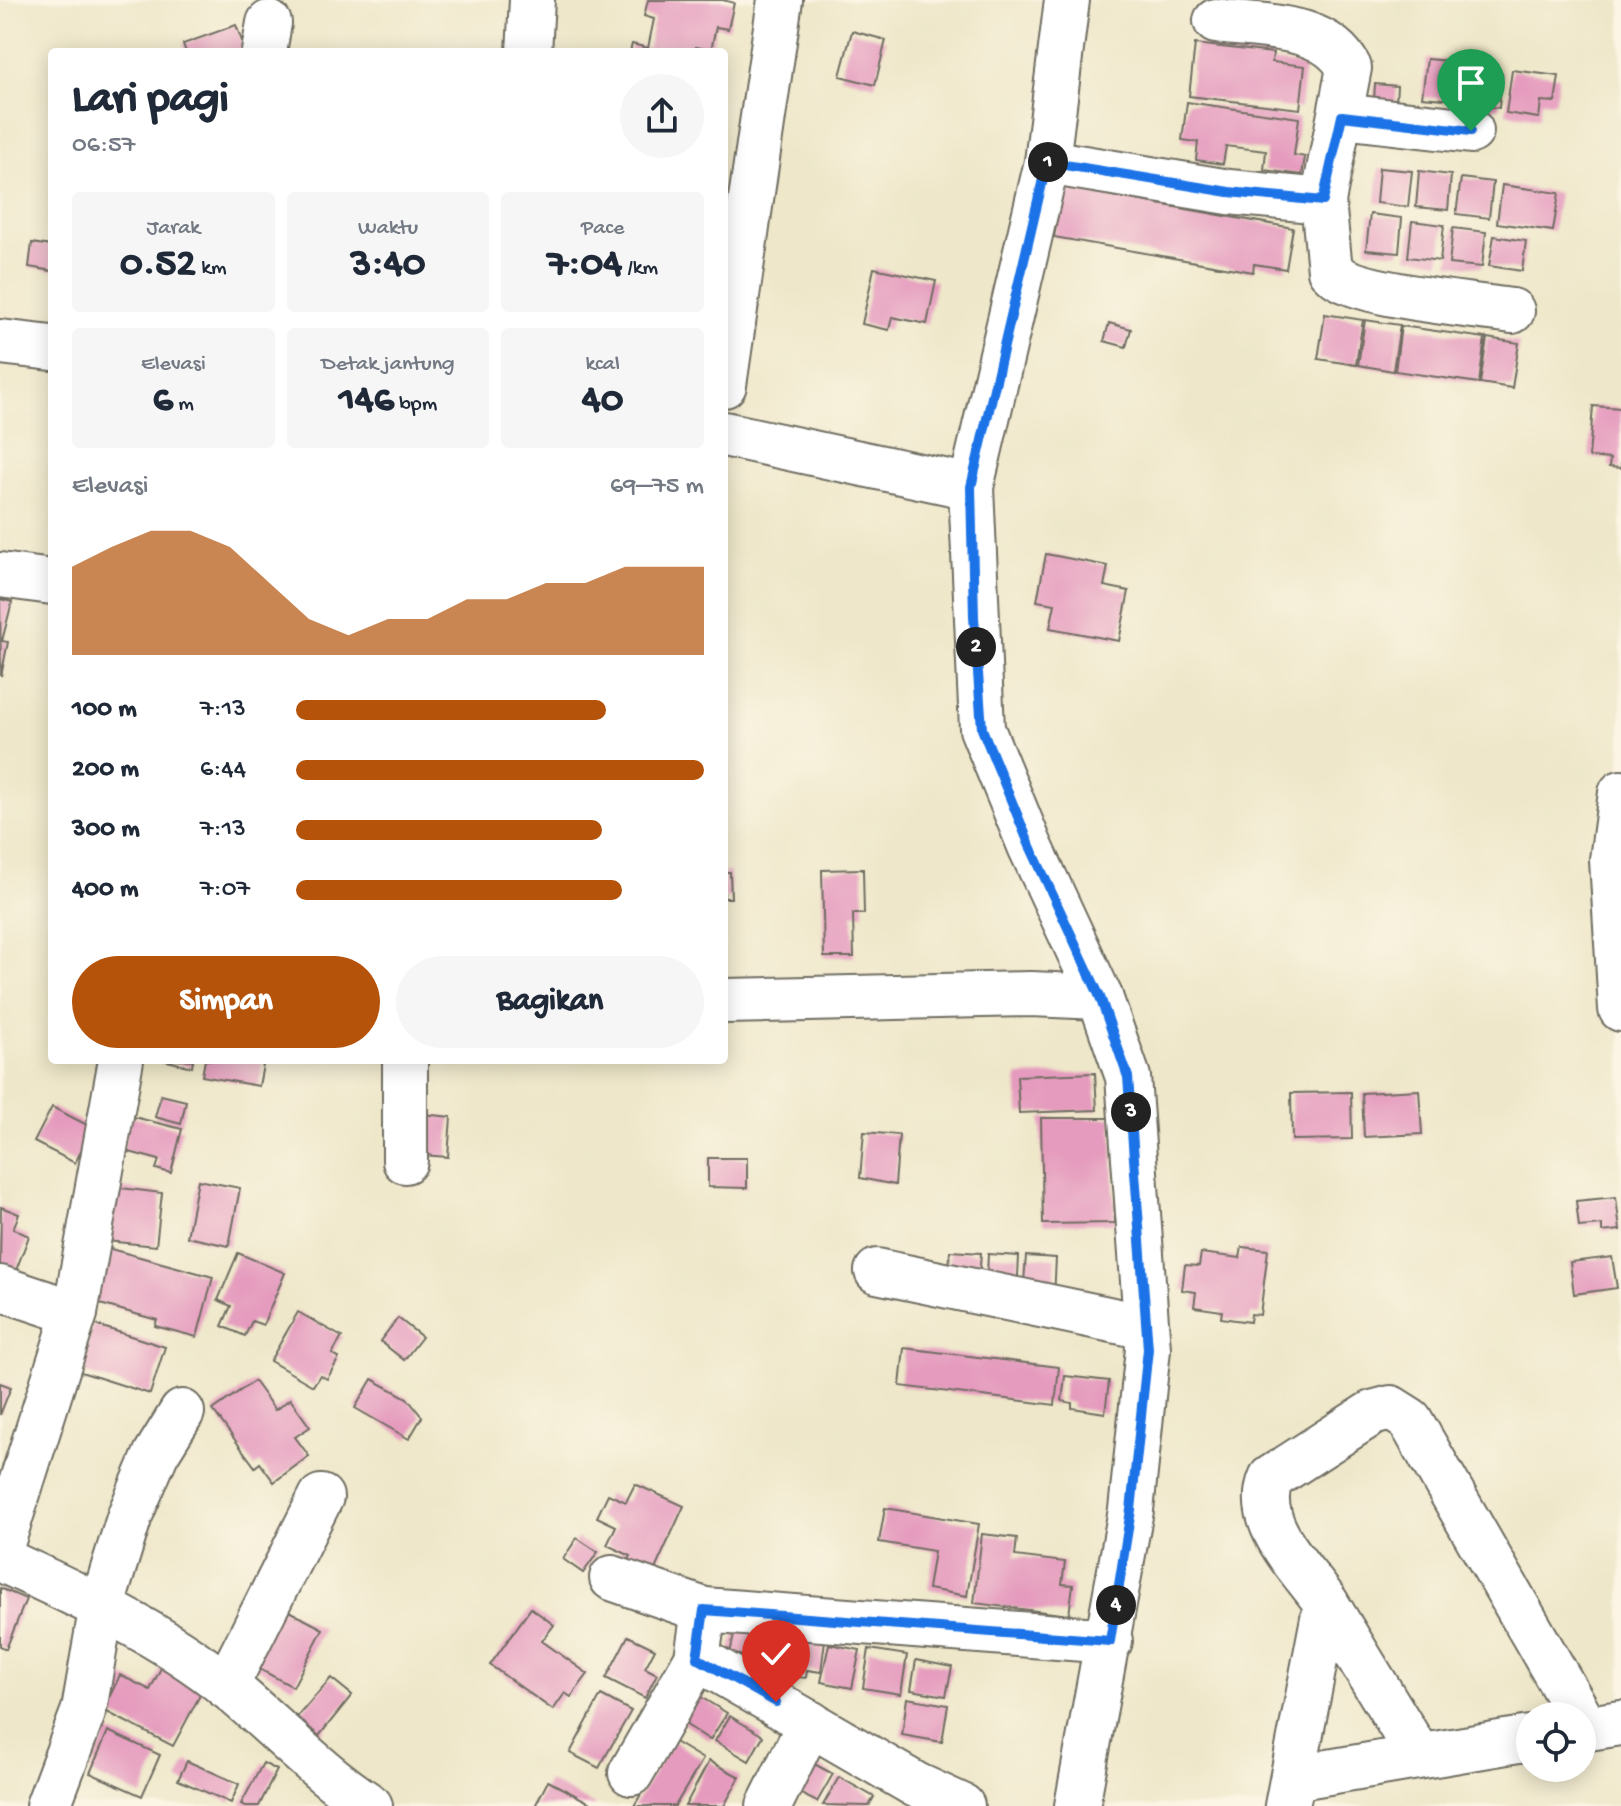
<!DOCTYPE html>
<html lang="id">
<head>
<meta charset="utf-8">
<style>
  body { margin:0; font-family:"Gochi Hand",sans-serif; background:#f6f6f7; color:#1f2937; height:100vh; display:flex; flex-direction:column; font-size:30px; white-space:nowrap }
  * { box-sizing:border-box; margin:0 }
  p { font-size:26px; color:#747a83 }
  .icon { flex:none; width:44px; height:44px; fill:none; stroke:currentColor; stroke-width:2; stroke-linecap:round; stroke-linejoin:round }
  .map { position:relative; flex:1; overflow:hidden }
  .panel { position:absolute; left:48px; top:48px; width:680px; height:1016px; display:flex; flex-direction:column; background:#fff; border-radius:8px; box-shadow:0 4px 20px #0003 }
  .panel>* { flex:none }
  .tools { position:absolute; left:1516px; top:1702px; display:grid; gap:16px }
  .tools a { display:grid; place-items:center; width:80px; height:80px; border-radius:50%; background:#fff; box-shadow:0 4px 20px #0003; font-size:40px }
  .pin { position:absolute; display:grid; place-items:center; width:68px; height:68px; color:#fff; margin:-82px -34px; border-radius:50% 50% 50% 0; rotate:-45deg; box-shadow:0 0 8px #0007 }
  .pin .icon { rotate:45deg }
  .km { position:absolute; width:40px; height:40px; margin:-20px; border-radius:50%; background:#222; color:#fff; font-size:22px; line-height:40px; text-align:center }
  .round { display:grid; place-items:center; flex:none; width:84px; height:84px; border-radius:42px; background:#f6f6f7 }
  .head { display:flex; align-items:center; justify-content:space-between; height:136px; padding:0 24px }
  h1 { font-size:44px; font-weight:700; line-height:60px }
  .stats { display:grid; grid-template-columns:repeat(3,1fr); gap:12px; height:136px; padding:8px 24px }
  .stats div { display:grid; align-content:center; border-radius:8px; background:#f6f6f7; text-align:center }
  .stats b { font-size:40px; font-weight:700 }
  .stats small { font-size:22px; font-weight:400 }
  .stats p { font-size:22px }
  .chart { height:224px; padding:16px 24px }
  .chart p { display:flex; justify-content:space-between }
  .chart svg { width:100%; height:144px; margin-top:8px; fill:#b45309; opacity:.7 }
  .button { display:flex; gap:16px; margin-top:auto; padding:16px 24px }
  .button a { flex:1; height:92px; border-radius:48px; background:#b45309; color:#fff; font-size:32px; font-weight:700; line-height:92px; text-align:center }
  .button a+a { background:#f6f6f7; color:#1f2937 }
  ul { padding:0 24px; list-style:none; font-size:26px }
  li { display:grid; grid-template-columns:128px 96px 1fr; align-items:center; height:60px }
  li i { height:20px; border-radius:10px; background:#b45309 }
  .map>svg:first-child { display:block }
  .building { fill:#e59bbe }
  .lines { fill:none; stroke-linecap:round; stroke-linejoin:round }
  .minor-casing { stroke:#6f6d62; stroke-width:48 }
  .minor { stroke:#fff; stroke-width:44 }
  .route-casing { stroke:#fff; stroke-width:16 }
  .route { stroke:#1a73e8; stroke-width:10 }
</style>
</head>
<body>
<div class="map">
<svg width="1621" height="1806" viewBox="0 0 1621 1806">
  <rect width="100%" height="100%" fill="#fcf5e5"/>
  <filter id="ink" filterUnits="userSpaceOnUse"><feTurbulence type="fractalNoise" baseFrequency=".0125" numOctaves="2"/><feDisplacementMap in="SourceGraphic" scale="16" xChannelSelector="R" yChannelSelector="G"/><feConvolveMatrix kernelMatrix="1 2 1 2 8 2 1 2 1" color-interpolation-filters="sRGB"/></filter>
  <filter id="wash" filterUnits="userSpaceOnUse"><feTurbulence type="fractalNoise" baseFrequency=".006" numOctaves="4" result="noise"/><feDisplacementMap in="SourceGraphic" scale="32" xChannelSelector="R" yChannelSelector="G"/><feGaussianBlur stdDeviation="1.8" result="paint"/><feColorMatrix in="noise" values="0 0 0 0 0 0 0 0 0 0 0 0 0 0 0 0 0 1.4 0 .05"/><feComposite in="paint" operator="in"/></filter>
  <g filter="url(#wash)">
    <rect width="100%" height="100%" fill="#eee7c9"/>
    <g id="blocks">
      <g class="building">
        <polygon points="648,0 723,0 734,3 728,29 716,27 711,50 696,47 695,52 630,52 632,44 648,48 654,19 644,16"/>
        <polygon points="236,25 246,52 186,52 183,44"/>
        <polygon points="852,31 886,40 875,85 840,76"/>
        <polygon points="1195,44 1273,53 1272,62 1305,66 1300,109 1189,96"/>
        <polygon points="1427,59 1460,62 1456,100 1422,97"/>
        <polygon points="1469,69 1502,73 1499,108 1465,104"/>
        <polygon points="1512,70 1559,76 1555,102 1541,101 1539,118 1506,113"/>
        <polygon points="1375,84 1397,86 1396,102 1374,100"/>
        <polygon points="1187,102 1299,118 1294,155 1305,157 1302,175 1264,170 1266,151 1226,146 1223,164 1196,160 1198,142 1182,140"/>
        <polygon points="1379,168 1412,171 1408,207 1376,203"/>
        <polygon points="1419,171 1451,175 1448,210 1416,207"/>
        <polygon points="1461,178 1493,182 1489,218 1456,214"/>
        <polygon points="1502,185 1559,193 1553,231 1497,223"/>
        <polygon points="1063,187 1293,228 1286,269 1254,264 1253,272 1054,237"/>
        <polygon points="1370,214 1402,218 1399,253 1366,250"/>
        <polygon points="1412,221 1444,225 1440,261 1408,257"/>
        <polygon points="1453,228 1486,232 1482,267 1449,264"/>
        <polygon points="1494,236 1526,241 1522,271 1489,266"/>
        <polygon points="32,243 52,246 52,271 29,267"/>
        <polygon points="874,268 936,281 927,324 892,317 889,330 862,324"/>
        <polygon points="1325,314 1363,320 1356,365 1318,359"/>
        <polygon points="1365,320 1400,325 1393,371 1358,365"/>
        <polygon points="1109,323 1131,329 1126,347 1104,341"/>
        <polygon points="1401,326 1485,338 1479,383 1395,371"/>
        <polygon points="1487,338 1519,343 1512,388 1480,383"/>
        <polygon points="1593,406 1621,408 1621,468 1609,467 1610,459 1589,457"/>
        <polygon points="1046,554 1108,566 1104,586 1129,591 1119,641 1050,628 1055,604 1037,601"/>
        <polygon points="0,599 12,602 2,641 8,642 1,676"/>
        <polygon points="863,869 864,914 853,914 854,957 824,957 822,870"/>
        <polygon points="724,872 730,872 731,898 724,898"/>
        <polygon points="163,1060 193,1060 192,1067"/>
        <polygon points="205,1060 264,1060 259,1086 202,1076"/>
        <polygon points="1095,1073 1097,1110 1019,1113 1017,1076"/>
        <polygon points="1419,1090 1422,1134 1364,1137 1362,1093"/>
        <polygon points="1351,1092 1352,1139 1292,1140 1291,1093"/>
        <polygon points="161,1095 186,1101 181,1124 155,1117"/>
        <polygon points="52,1107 93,1128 75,1163 34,1142"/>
        <polygon points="413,1113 451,1117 448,1157 409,1154"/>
        <polygon points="130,1116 182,1129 171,1173 156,1169 159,1160 122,1150"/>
        <polygon points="1041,1118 1112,1118 1115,1223 1043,1224"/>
        <polygon points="864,1132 899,1135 895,1185 860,1178"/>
        <polygon points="708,1158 747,1158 747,1188 708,1187"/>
        <polygon points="198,1180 240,1188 229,1246 187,1237"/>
        <polygon points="113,1187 162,1193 156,1246 107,1241"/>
        <polygon points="1616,1197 1620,1230 1602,1232 1602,1225 1579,1227 1576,1201"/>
        <polygon points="1,1207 19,1214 13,1229 29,1236 15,1273 0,1267"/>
        <polygon points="1242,1247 1268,1250 1260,1315 1251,1314 1250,1322 1221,1318 1222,1311 1194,1307 1196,1292 1182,1290 1185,1265 1199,1266 1201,1253 1240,1258"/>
        <polygon points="107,1248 213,1277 197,1337 155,1326 157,1320 93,1302"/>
        <polygon points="950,1251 981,1253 978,1292 948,1290"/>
        <polygon points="238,1253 285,1273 263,1325 252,1321 245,1336 222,1326 231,1306 218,1300"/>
        <polygon points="988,1254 1019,1256 1017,1295 986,1293"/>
        <polygon points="1026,1256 1056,1258 1054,1298 1023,1295"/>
        <polygon points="1612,1257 1617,1288 1574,1294 1570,1262"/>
        <polygon points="298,1312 342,1337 332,1354 339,1358 327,1379 320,1375 313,1386 270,1361"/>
        <polygon points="398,1318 422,1337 404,1360 380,1341"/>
        <polygon points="93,1324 165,1347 150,1394 78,1371"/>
        <polygon points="904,1348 1059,1367 1055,1405 900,1386"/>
        <polygon points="1065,1376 1109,1381 1105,1413 1072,1408 1072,1403 1062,1401"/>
        <polygon points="372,1379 407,1398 422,1417 409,1439 355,1408"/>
        <polygon points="254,1381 275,1410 290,1399 310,1427 295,1437 309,1456 274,1482 260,1463 255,1467 213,1410"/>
        <polygon points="0,1383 11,1387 0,1415"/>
        <polygon points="635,1484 684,1506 652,1576 626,1565 631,1556 607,1545 616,1526 597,1517 608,1494 626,1502"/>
        <polygon points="885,1508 979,1524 967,1596 928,1589 934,1551 879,1542"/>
        <polygon points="982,1534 1017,1538 1015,1556 1065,1562 1062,1584 1073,1585 1069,1615 974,1603"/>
        <polygon points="577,1538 598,1552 583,1573 563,1559"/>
        <polygon points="0,1588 26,1599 6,1649 0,1646"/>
        <polygon points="281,1607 323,1629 293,1687 250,1664"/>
        <polygon points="531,1608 554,1625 542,1641 588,1674 571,1697 565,1693 553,1710 490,1665"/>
        <polygon points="737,1622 769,1629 762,1660 730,1653"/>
        <polygon points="773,1634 825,1640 821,1672 807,1670 806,1678 773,1674 774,1666 769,1666"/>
        <polygon points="628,1636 655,1649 645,1668 657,1674 645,1698 606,1678"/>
        <polygon points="829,1644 860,1650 852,1688 821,1682"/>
        <polygon points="869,1649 907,1655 901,1694 863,1688"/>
        <polygon points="165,1660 207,1682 173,1746 103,1710 120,1675 150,1690"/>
        <polygon points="916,1660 952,1667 946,1696 911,1690"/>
        <polygon points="331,1678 352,1695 319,1736 297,1717"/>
        <polygon points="601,1695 631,1711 599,1768 570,1753"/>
        <polygon points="699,1696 727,1713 710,1740 682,1722"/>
        <polygon points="907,1698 948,1705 942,1742 902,1735"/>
        <polygon points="730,1716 763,1736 749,1761 715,1741"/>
        <polygon points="108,1731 160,1755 142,1796 90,1773"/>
        <polygon points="673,1741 703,1759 675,1806 634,1806"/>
        <polygon points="803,1758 833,1774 817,1802 787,1787"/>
        <polygon points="187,1761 239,1784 231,1803 178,1780"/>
        <polygon points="709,1761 740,1777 724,1806 685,1806"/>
        <polygon points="263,1763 277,1770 259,1806 245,1806 241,1804"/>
        <polygon points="839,1777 874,1797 869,1806 823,1805"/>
        <polygon points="548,1781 596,1806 535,1806"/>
      </g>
    </g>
  </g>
  <g filter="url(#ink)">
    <use href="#blocks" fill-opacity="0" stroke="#6f6d62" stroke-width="2"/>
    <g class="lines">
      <defs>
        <g id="minor">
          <polyline points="1067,0 1047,162 971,487 982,729 1030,846 1100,997 1128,1077 1148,1349 1131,1510 1077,1806"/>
          <polyline points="264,52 269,23"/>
          <polyline points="529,52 532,0"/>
          <polyline points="1342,116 1471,131"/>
          <path d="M1047,162L1229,192L1323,201L1349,68C1327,23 1259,27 1216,21"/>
          <path d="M1323,201L1330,270C1352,296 1474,305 1512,311"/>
          <polyline points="0,342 52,348"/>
          <polyline points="724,385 780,0"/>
          <polyline points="724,434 971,487"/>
          <polyline points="0,575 52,582"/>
          <polyline points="1621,793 1612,860 1621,1009"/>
          <polyline points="724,1001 1031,994 1100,997"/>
          <polyline points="405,1060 405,1161"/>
          <polyline points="877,1271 1146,1327"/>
          <polyline points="0,1288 75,1313"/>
          <polyline points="0,1550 75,1313 121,1060"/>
          <path d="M0,1559C77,1594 163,1634 229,1688C276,1727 318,1772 370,1806"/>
          <polyline points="612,1578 704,1610"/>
          <polyline points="1326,1603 1419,1756"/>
          <polyline points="697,1658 916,1785 962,1806"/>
          <polyline points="226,1686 321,1497"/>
          <polyline points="1582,1729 1621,1723"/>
          <polyline points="631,1773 697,1658 704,1610 1110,1641"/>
          <polyline points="1293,1778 1530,1738"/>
          <polyline points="48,1806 84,1710 102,1605 130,1515 156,1454 182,1412"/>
          <polyline points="769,1806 810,1723"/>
          <path d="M1287,1806L1326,1603C1302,1568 1252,1523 1271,1478L1372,1413L1391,1408L1410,1420L1580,1716"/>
        </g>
      </defs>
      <use href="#minor" class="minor-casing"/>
      <use href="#minor" class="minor"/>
    </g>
  </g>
  <g class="lines" filter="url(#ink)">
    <defs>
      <polyline id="route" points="776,1702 697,1658 704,1610 1110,1641 1131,1510 1148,1349 1128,1077 1100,997 1030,846 982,729 974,617 971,487 1047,162 1229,192 1323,201 1342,116 1471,131"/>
    </defs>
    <use href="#route" class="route-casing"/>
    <use href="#route" class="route"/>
  </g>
</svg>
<div class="tools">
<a><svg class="icon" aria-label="locate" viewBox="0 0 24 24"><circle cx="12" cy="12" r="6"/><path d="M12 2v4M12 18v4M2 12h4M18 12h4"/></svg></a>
</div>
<div class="pin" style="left:1471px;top:131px;background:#1e9e55"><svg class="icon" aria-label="arrive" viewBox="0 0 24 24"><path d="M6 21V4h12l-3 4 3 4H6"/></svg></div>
<div class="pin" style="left:776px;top:1702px;background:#d93025"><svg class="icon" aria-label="check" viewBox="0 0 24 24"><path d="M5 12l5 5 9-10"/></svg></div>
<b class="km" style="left:1048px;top:162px">1</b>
<b class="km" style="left:976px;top:647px">2</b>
<b class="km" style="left:1131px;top:1112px">3</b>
<b class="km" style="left:1116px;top:1605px">4</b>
<section class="panel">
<div class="head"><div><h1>Lari pagi</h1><p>06:57</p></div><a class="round"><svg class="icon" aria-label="share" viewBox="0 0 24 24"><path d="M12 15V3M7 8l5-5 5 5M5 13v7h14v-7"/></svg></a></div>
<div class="stats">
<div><p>Jarak</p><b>0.52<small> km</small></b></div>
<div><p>Waktu</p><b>3:40</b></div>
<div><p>Pace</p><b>7:04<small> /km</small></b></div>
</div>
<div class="stats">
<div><p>Elevasi</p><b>6<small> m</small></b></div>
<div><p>Detak jantung</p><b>146<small> bpm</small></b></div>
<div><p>kcal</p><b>40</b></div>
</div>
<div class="chart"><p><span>Elevasi</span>69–75 m</p>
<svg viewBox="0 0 160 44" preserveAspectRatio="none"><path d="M0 44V17L10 11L20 6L30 6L40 11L50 22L60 33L70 38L80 33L90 33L100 27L110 27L120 22L130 22L140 17L150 17L160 17V44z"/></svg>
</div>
<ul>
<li><b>100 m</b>7:13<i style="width:76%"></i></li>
<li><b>200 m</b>6:44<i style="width:100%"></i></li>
<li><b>300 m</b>7:13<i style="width:75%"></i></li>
<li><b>400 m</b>7:07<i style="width:80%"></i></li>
</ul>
<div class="button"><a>Simpan</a><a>Bagikan</a></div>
</section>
</div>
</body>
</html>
